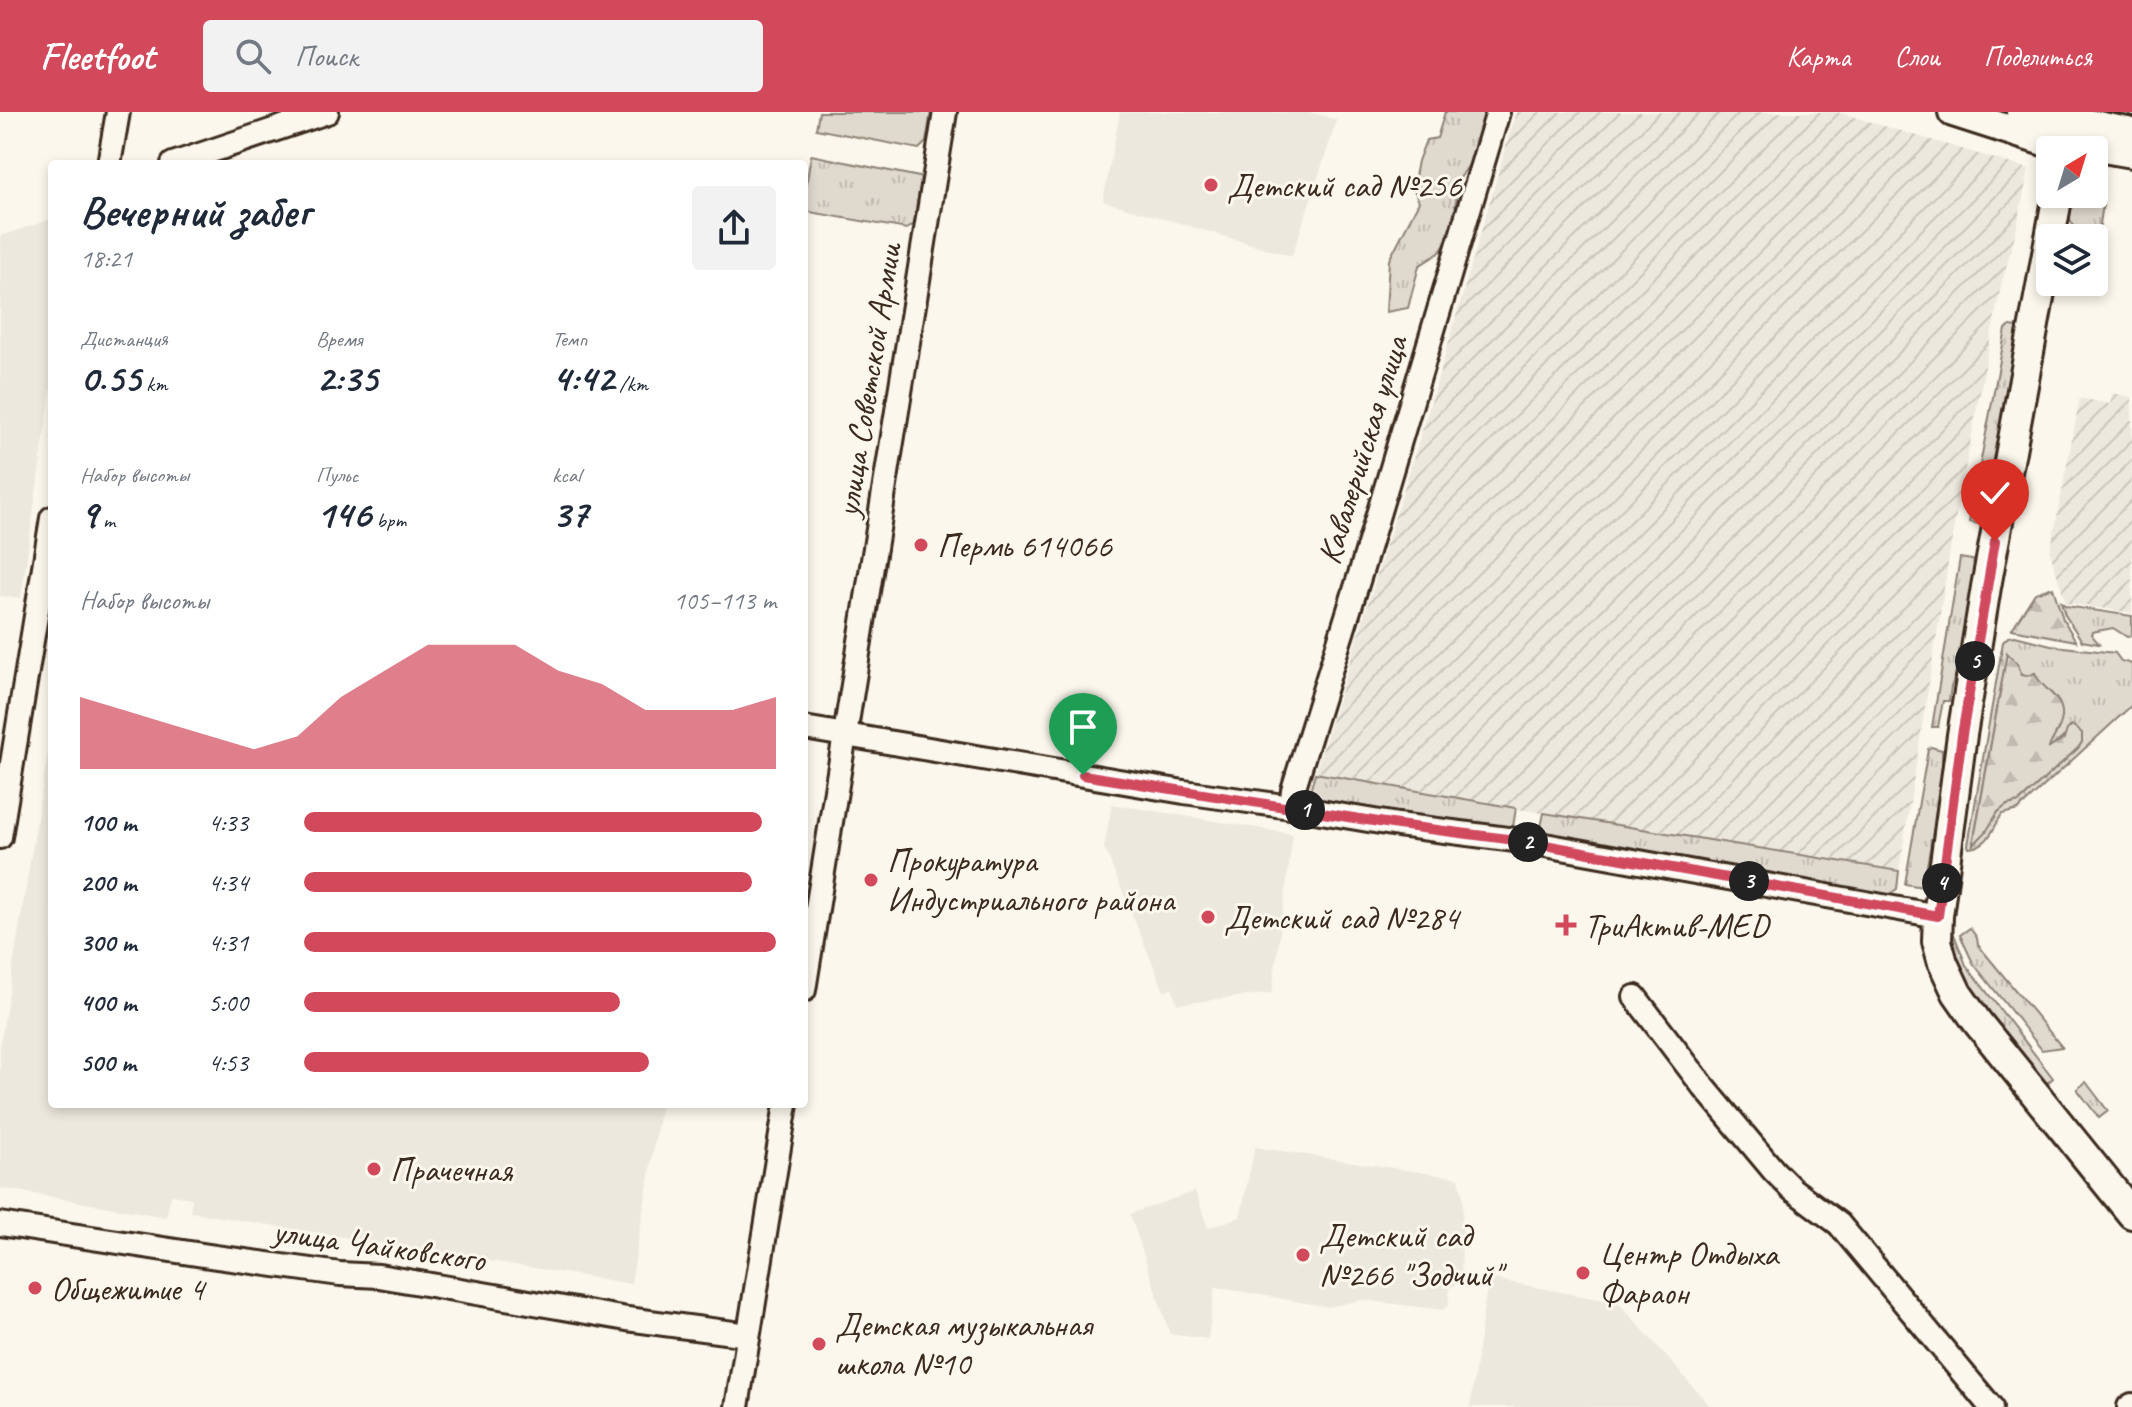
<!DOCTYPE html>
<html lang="ru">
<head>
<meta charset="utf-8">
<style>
  body { margin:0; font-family:Caveat,sans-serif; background:#f2f2f3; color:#1f2937; height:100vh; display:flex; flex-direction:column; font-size:30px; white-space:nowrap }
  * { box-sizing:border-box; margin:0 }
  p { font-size:26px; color:#747a83 }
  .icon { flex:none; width:44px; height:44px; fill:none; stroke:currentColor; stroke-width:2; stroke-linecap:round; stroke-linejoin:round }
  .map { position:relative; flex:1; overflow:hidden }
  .sheet { position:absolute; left:48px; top:48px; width:760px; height:948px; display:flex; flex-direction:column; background:#fff; border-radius:8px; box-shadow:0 4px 12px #0003 }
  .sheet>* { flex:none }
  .needle { width:52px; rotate:38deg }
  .controls { position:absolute; left:2036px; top:24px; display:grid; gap:16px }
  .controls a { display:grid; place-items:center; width:72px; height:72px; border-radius:8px; background:#fff; box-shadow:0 4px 12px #0003; font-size:40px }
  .pin { position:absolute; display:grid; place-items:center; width:68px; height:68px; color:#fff; margin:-82px -34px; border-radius:50% 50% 50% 0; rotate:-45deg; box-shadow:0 0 8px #0007 }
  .pin .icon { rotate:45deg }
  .km { position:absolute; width:40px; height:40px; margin:-20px; border-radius:50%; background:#222; color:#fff; font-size:22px; line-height:40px; text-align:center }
  .round { display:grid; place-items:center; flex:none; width:84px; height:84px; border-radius:8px; background:#f2f2f3 }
  .overview { display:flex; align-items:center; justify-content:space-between; height:136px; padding:0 32px }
  h1 { font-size:44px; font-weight:600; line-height:60px }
  .figures { display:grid; grid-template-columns:repeat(3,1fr); gap:12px; height:136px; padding:8px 32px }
  .figures div { display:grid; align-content:center }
  .figures b { font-size:40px; font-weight:600 }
  .figures small { font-size:22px; font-weight:400 }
  .figures p { font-size:22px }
  .chart { height:224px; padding:16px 32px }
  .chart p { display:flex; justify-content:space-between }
  .chart svg { width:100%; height:144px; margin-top:8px; fill:#d1495b; opacity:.7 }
  ul { padding:0 32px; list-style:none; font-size:26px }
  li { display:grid; grid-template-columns:128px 96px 1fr; align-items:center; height:60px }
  li i { height:20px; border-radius:10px; background:#d1495b }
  header { display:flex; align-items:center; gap:48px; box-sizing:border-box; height:112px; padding:0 40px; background:#d1495b; color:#fff }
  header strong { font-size:38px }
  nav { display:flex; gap:44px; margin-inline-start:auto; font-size:28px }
  .search { width:560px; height:72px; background:#f2f2f3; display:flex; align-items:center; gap:20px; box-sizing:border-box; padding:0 28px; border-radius:8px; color:#747a83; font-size:30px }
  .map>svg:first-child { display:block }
  .built { fill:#ede8dd }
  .industrial { fill:url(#industrial-furrows) }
  .grass { fill:url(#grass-tufts); stroke:#8d8276; stroke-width:2; fill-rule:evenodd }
  .forest { fill:url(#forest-firs); stroke:#8d8276; stroke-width:2 }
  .green { fill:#dfd9ce; stroke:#8d8276; stroke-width:2 }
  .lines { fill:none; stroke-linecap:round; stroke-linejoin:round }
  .minor-casing { stroke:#3b2a1e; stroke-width:28 }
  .major-casing { stroke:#3b2a1e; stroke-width:34 }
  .minor { stroke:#fbf7ec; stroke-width:22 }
  .major { stroke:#fbf7ec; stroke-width:28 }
  .route-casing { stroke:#fff; stroke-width:16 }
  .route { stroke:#d1495b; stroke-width:10 }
  .poi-dot { fill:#d1495b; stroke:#fbf7ec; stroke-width:3 }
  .labels { text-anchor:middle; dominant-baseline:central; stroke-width:6; stroke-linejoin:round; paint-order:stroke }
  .poi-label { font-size:34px; fill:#3b2a1e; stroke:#fbf7ec; text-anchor:start }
  .street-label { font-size:34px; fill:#3b2a1e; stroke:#fbf7ec }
</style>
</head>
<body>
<header>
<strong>Fleetfoot</strong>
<div class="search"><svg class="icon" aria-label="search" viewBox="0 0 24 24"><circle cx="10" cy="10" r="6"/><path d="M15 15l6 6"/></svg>Поиск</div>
<nav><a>Карта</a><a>Слои</a><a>Поделиться</a></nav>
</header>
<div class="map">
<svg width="2132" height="1295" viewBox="0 0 2132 1295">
  <defs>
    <pattern id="industrial-furrows" width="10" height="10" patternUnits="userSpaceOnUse" patternTransform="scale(2)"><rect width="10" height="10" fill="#ede8dd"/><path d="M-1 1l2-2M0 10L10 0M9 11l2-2" fill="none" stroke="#ccc7bd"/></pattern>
    <pattern id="grass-tufts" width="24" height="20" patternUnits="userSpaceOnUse" patternTransform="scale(2)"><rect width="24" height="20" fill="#dfd9ce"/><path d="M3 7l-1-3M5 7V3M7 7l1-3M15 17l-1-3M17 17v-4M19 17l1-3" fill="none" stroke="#c0bab0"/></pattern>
    <pattern id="forest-firs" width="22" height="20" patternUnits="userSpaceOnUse" patternTransform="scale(2)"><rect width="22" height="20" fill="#dfd9ce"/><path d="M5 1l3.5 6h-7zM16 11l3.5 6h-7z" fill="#c0bab0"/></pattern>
  </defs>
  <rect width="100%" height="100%" fill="#fbf7ec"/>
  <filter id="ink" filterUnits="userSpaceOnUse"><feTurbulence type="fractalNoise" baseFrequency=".0125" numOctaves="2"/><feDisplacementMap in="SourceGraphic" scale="16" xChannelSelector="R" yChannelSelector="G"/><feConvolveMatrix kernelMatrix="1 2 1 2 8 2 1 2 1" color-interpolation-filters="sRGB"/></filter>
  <g filter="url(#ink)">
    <g class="built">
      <polygon points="1120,0 1309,0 1337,8 1292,144 1103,89"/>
      <polygon points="52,107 52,270 21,486 0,484 0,124"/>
      <polygon points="52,615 52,992 661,992 631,1172 190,1100 192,1086 171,1083 166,1105 0,1076 0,934"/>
      <polygon points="1112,692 1293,722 1272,881 1177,892 1172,876 1164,879 1104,735"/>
      <polygon points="1255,1035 1459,1066 1463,1085 1461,1170 1449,1176 1449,1193 1443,1198 1362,1188 1329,1195 1215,1175 1208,1227 1170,1222 1130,1102 1195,1079 1208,1116 1240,1105"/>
      <polygon points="1488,1166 1619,1191 1711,1295 1470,1295"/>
    </g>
    <g class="industrial">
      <polygon points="1516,0 1837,0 2029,57 2016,119 2001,173 1954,414 1899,759 1530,699 1315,661 1435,277"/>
      <polygon points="2112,281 2132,285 2132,501 2066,491 2050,441 2080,286 2110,292"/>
    </g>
    <g class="grass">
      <polygon points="1445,0 1489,0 1472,48 1458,69 1453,122 1439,141 1419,154 1408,196 1386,200 1389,148 1419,90 1413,75 1418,49 1426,28 1437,26"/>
      <polygon points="811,43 919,65 921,68 914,112 907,117 804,99 804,86"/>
      <path d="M2072,82H2094L2103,92L2099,119L2075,115C2065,105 2070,94 2072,82Z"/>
      <polygon points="2011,214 2017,215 2021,221 1984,413 1969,410 2006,217"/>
      <polygon points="1960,446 1978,449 1962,546 1951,575 1949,589 1943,589 1938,615 1932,615"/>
      <polygon points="2061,490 2066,494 2132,504 2132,524 2127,525 2113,516 2092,520 2091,522 2099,532 2082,529 2065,503"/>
      <path d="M2015,524L2055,534L2115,541L2121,549L2132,552V593L2018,698L2002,702C1993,717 1988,735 1969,736L1968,733L2003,530L2008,525ZM2007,541L2022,563L2027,565L2035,561C2038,571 2044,574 2051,581C2072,599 2056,619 2047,639L2066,623L2082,630L2078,636L2019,690C2015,691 2010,692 2005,694C1993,700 1987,722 1973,732Z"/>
      <polygon points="1931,635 1942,638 1942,672 1923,775 1905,772 1928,637"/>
      <polygon points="1315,661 1516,696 1513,715 1505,720 1308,687"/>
      <polygon points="1544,701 1899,759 1897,777 1887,784 1545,727 1540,720"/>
      <polygon points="1970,816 1977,826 1978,833 2062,935 2042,938 1973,851 1960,823"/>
      <polygon points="1952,817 1966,853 2053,966 2040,977 1967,884 1948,828"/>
      <polygon points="2086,970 2108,999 2099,1006 2077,977"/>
    </g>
    <g class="forest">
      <polygon points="2050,476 2053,476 2063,507 2076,529 2012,517 2035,481"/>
      <path d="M2007,541L2017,551L2022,563L2027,564L2035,561C2041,578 2064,584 2062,605C2061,617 2052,626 2049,636L2064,627L2067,618L2072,613L2082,621V630L2078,636L2019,690L2007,693L1998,700L1986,720L1973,733Z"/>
    </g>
    <polygon class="green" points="819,0 931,0 926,30 919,37 816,17"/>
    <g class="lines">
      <defs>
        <g id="minor">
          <polyline points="109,52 118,0"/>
          <polyline points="173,52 327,0"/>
          <polyline points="804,616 1184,680 1291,695 1398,713 1523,729 1938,804"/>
          <polyline points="1291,695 1293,678 1363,453 1498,0"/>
          <polyline points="0,725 52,406"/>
          <polyline points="804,878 945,0"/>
          <polyline points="1635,885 1703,974 1774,1059 1792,1077 1839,1112 1991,1295"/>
          <polyline points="0,1112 216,1145 340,1162 379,1164 627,1207 748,1223"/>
          <polyline points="737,1295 786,992"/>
          <polyline points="2129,1295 2132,1293"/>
        </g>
        <g id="major">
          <polyline points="1953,0 2053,32 2069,30 2132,41"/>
          <polyline points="2021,0 2060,11 2088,12 2132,21"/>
          <polyline points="2058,82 1986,475 1962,623 1938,804 1937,829 1943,851 1957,881 1978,911 2132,1102"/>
        </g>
      </defs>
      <use href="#minor" class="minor-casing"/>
      <use href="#major" class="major-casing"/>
      <use href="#minor" class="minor"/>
      <use href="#major" class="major"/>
    </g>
  </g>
  <g class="lines" filter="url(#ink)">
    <defs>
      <polyline id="route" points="1083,663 1398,713 1523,729 1938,804 1962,623 1995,429"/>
    </defs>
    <use href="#route" class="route-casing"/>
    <use href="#route" class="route"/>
  </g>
  <g class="poi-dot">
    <circle cx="1211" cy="73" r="8"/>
    <circle cx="921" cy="433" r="8"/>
    <circle cx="871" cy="768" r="8"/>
    <circle cx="1208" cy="805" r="8"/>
    <path d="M1562 801h8v8h8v8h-8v8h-8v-8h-8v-8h8z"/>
    <circle cx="374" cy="1057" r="8"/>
    <circle cx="1303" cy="1143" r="8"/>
    <circle cx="1583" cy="1161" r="8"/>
    <circle cx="35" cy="1176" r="8"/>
    <circle cx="819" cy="1232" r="8"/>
  </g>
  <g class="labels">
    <g class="poi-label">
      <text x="1227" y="73">Детский сад №256</text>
      <text x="937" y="433">Пермь 614066</text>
      <text x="887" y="748">Прокуратура<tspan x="887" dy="39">Индустриального района</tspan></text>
      <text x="1224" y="805">Детский сад №284</text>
      <text x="1584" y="813">ТриАктив-MED</text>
      <text x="390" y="1057">Прачечная</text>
      <text x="1319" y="1123">Детский сад<tspan x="1319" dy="39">№266 "Зодчий"</tspan></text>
      <text x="1599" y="1141">Центр Отдыха<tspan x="1599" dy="39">Фараон</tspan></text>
      <text x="51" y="1176">Общежитие 4</text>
      <text x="835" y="1212">Детская музыкальная<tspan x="835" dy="39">школа №10</tspan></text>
    </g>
    <g class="street-label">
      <text transform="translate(868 268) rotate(-81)">улица Советской Армии</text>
      <text transform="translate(1362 338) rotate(-73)">Кавалерийская улица</text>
      <text transform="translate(379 1133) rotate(8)">улица Чайковского</text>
    </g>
  </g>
</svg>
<div class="controls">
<a><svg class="needle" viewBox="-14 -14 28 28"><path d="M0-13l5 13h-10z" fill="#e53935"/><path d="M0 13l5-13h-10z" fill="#747a83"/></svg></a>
<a><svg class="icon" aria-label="layers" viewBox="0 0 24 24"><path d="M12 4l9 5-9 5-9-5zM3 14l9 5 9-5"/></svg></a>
</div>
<div class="pin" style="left:1083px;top:663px;background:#1e9e55"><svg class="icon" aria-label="arrive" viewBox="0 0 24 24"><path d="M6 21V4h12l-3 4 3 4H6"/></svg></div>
<div class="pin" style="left:1995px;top:429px;background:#d93025"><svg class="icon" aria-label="check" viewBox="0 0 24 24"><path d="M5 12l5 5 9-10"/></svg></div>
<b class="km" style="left:1305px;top:698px">1</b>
<b class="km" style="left:1528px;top:730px">2</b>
<b class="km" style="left:1749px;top:769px">3</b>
<b class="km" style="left:1942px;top:771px">4</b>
<b class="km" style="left:1975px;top:549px">5</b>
<section class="sheet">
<div class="overview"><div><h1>Вечерний забег</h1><p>18:21</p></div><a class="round"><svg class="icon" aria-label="share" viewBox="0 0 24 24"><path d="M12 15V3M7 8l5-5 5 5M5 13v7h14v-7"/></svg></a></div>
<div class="figures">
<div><p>Дистанция</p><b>0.55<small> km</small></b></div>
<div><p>Время</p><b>2:35</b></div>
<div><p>Темп</p><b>4:42<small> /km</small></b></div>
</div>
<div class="figures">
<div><p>Набор высоты</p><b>9<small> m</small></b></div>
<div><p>Пульс</p><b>146<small> bpm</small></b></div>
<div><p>kcal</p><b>37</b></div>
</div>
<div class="chart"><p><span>Набор высоты</span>105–113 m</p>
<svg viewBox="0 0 160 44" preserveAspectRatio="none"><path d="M0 44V22L10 26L20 30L30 34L40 38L50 34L60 22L70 14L80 6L90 6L100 6L110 14L120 18L130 26L140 26L150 26L160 22V44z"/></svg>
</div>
<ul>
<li><b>100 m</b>4:33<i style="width:97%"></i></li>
<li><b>200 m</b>4:34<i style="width:95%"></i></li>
<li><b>300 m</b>4:31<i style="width:100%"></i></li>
<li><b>400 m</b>5:00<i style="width:67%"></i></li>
<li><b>500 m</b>4:53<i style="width:73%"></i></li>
</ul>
</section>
</div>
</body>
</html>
